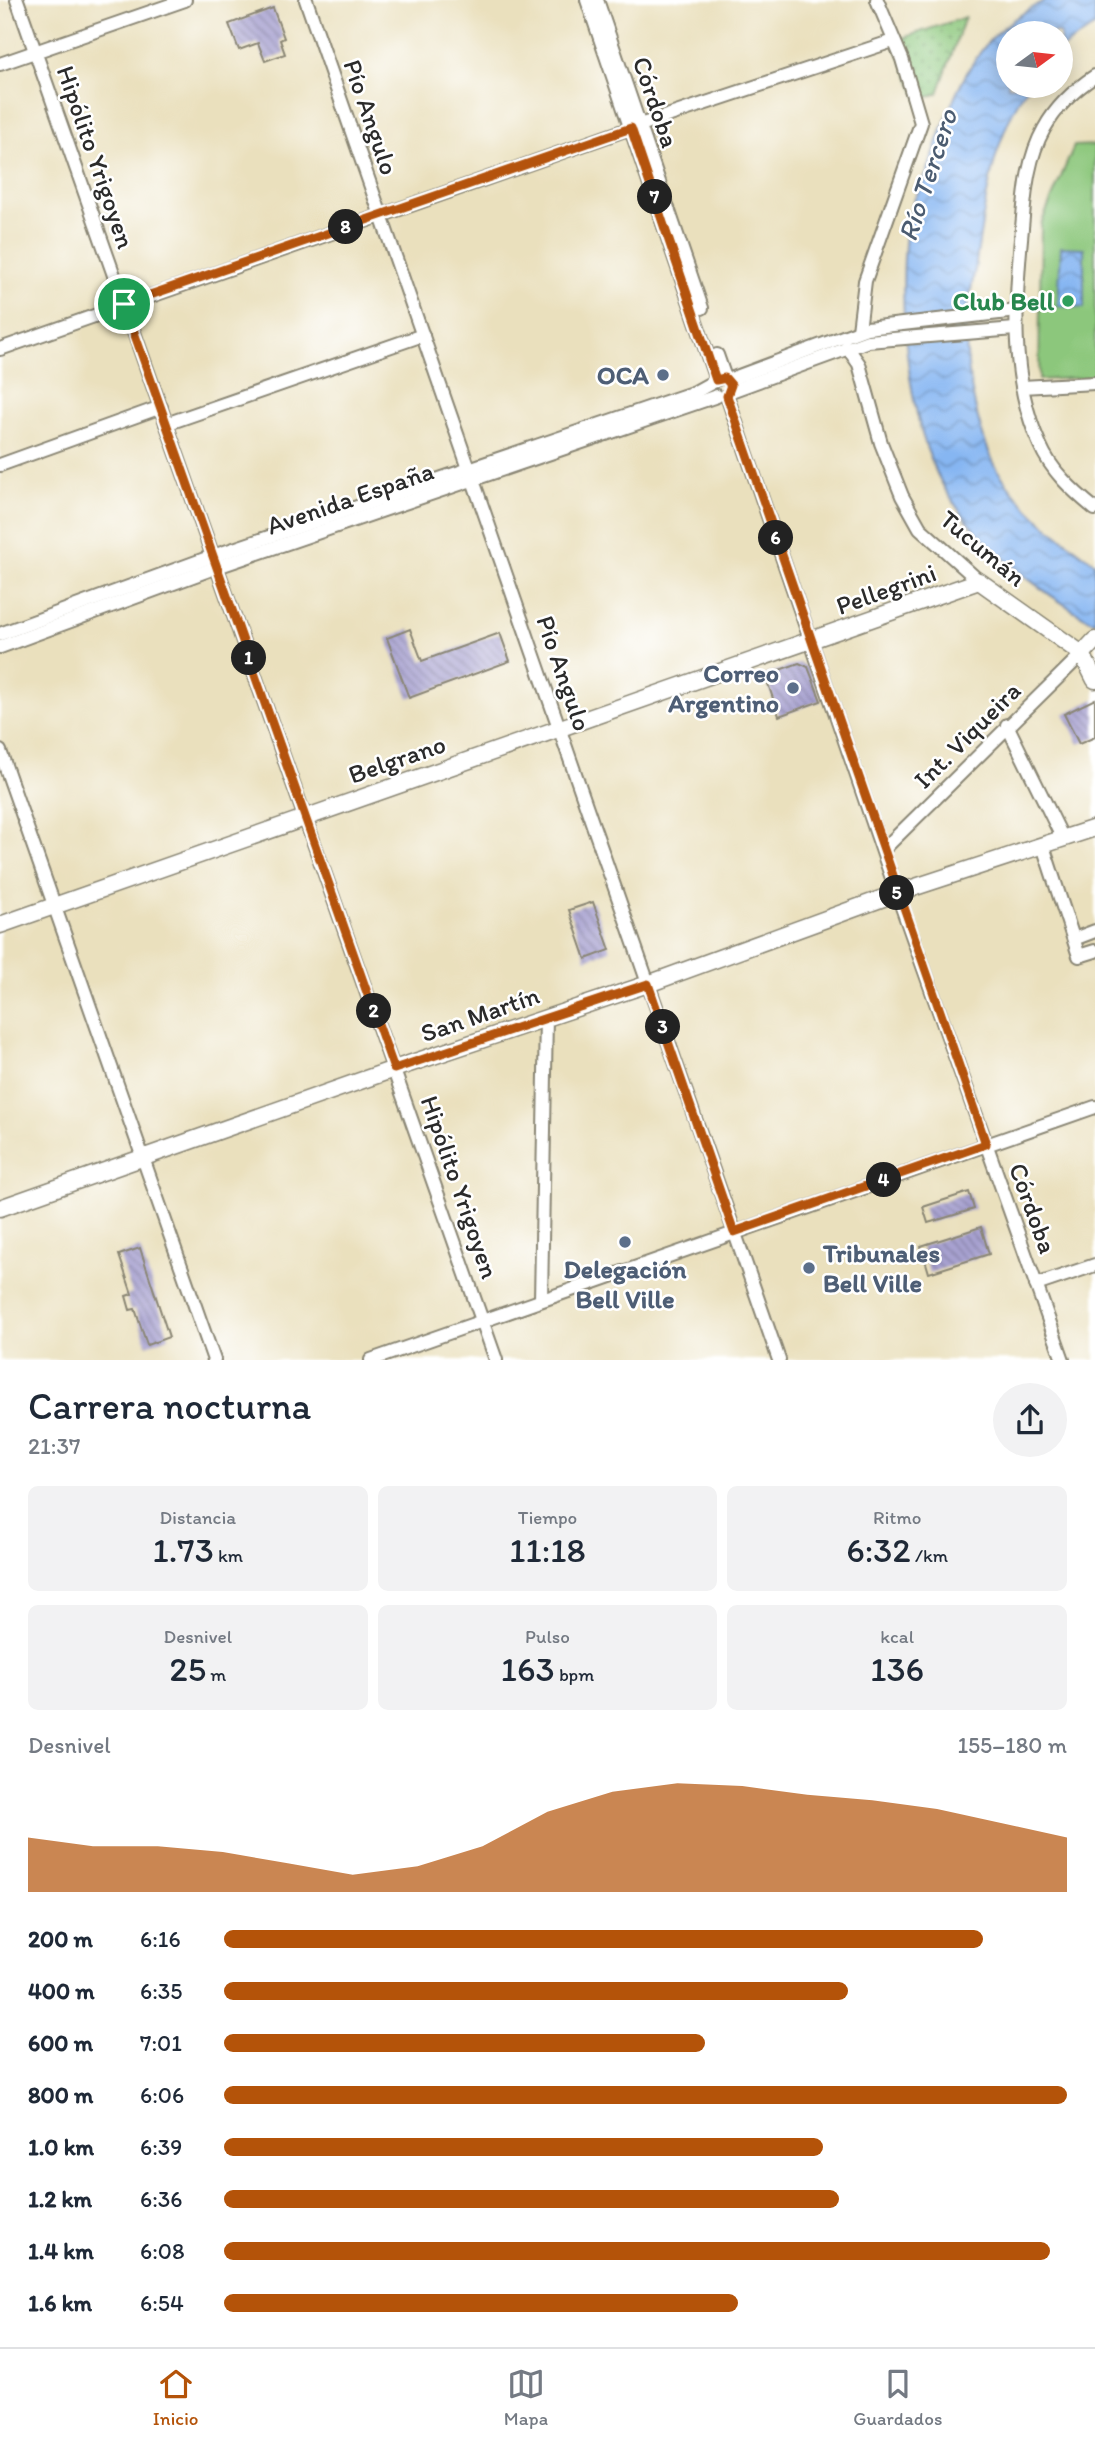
<!DOCTYPE html>
<html lang="es">
<head>
<meta charset="utf-8">
<style>
  body { margin:0; font-family:Itim,sans-serif; background:#f2f2f3; color:#1f2937; height:100vh; display:flex; flex-direction:column; font-size:26px; white-space:nowrap }
  * { box-sizing:border-box; margin:0 }
  p { font-size:23px; color:#747a83 }
  .icon { flex:none; width:38px; height:38px; fill:none; stroke:currentColor; stroke-width:2; stroke-linecap:round; stroke-linejoin:round }
  .map { position:relative; height:1360px; overflow:hidden }
  .drawer { display:flex; flex-direction:column; background:#fff; flex:1 }
  .drawer>* { flex:none }
  .needle { width:46px; rotate:75deg }
  .buttons { position:absolute; left:996px; top:21px; display:grid; gap:14px }
  .buttons a { display:grid; place-items:center; width:77px; height:77px; border-radius:50%; background:#fff; box-shadow:0 4px 18px #0003; font-size:35px }
  .pin { position:absolute; display:grid; place-items:center; width:60px; height:60px; color:#fff; margin:-30px; border:4px solid #fff; border-radius:50%; box-shadow:0 2px 7px #0007 }
  .km { position:absolute; width:35px; height:35px; margin:-18px; border-radius:50%; background:#222; color:#fff; font-size:19px; line-height:35px; text-align:center }
  .round { display:grid; place-items:center; flex:none; width:74px; height:74px; border-radius:37px; background:#f2f2f3 }
  .head { display:flex; align-items:center; justify-content:space-between; height:119px; padding:0 28px }
  h1 { font-size:38px; font-weight:600; line-height:52px }
  .figures { display:grid; grid-template-columns:repeat(3,1fr); gap:10px; height:119px; padding:7px 28px }
  .figures div { display:grid; align-content:center; border-radius:10px; background:#f2f2f3; text-align:center }
  .figures b { font-size:35px; font-weight:600 }
  .figures small { font-size:19px; font-weight:400 }
  .figures p { font-size:19px }
  .chart { height:196px; padding:14px 28px }
  .chart p { display:flex; justify-content:space-between }
  .chart svg { width:100%; height:126px; margin-top:7px; fill:#b45309; opacity:.7 }
  ul { padding:0 28px; list-style:none; font-size:23px }
  li { display:grid; grid-template-columns:112px 84px 1fr; align-items:center; height:52px }
  li i { height:18px; border-radius:9px; background:#b45309 }
  .menu { display:flex; justify-content:space-around; align-items:center; height:98px; border-top:2px solid #e0e1e3; background:#fff; font-size:19px; color:#747a83 }
  .menu a { display:grid; justify-items:center; gap:4px }
  .menu .active { color:#b45309 }
  .map>svg:first-child { display:block }
  .park { fill:url(#park-dots); stroke:#5c7954; stroke-width:2 }
  .garden { fill:#8cc77c; stroke:#5c7954; stroke-width:2 }
  .water { fill:url(#water-waves); stroke:#58708e; stroke-width:2 }
  .building { fill:url(#building-back-hatch) }
  .lines { fill:none; stroke-linecap:round; stroke-linejoin:round }
  .minor-casing { stroke:#8a8674; stroke-width:16 }
  .major-casing { stroke:#8a8674; stroke-width:19 }
  .minor { stroke:#fff; stroke-width:12 }
  .major { stroke:#fff; stroke-width:16 }
  .route-casing { stroke:#fff; stroke-width:14 }
  .route { stroke:#b45309; stroke-width:9 }
  .leisure-dot { fill:#2e9e5b; stroke:#fff; stroke-width:2.5 }
  .service-dot { fill:#5c6f8a; stroke:#fff; stroke-width:2.5 }
  .labels { text-anchor:middle; dominant-baseline:central; stroke-width:5; stroke-linejoin:round; paint-order:stroke }
  .street-label { font-size:26px; fill:#2b2b2b; stroke:#fff }
  .leisure-label { font-size:26px; font-weight:bold; fill:#27864d; stroke:#fff; text-anchor:end }
  .service-label { font-size:26px; font-weight:bold; fill:#4e5e75; stroke:#fff; text-anchor:end }
  .water-label { font-size:28px; font-style:italic; fill:#4b5c71; stroke:#fff }
</style>
</head>
<body>
<div class="map">
<svg width="1095" height="1360" viewBox="0 0 1095 1360">
  <defs>
    <pattern id="park-dots" width="8" height="8" patternUnits="userSpaceOnUse" patternTransform="scale(1.75)"><rect width="8" height="8" fill="#8cc77c"/><path d="M2 2h.1M6 6h.1" fill="none" stroke="#73a266" stroke-width="1.8" stroke-linecap="round"/></pattern>
    <pattern id="water-waves" width="16" height="10" patternUnits="userSpaceOnUse" patternTransform="scale(1.75)"><rect width="16" height="10" fill="#86b6f2"/><path d="M0 5q4-4 8 0t8 0" fill="none" stroke="#6e94c4"/></pattern>
    <pattern id="building-back-hatch" width="6" height="6" patternUnits="userSpaceOnUse" patternTransform="scale(1.75)"><rect width="6" height="6" fill="#a7a1d0"/><path d="M-1 5l2 2M0 0l6 6M5-1l2 2" fill="none" stroke="#8883a9"/></pattern>
  </defs>
  <rect width="100%" height="100%" fill="#fff"/>
  <filter id="ink" filterUnits="userSpaceOnUse"><feTurbulence type="fractalNoise" baseFrequency=".0143" numOctaves="2"/><feDisplacementMap in="SourceGraphic" scale="14" xChannelSelector="R" yChannelSelector="G"/><feConvolveMatrix kernelMatrix="1 2 1 2 8 2 1 2 1" color-interpolation-filters="sRGB"/></filter>
  <filter id="wash" filterUnits="userSpaceOnUse"><feTurbulence type="fractalNoise" baseFrequency=".00686" numOctaves="4" result="noise"/><feDisplacementMap in="SourceGraphic" scale="28" xChannelSelector="R" yChannelSelector="G"/><feGaussianBlur stdDeviation="1.57" result="paint"/><feColorMatrix in="noise" values="0 0 0 0 0 0 0 0 0 0 0 0 0 0 0 0 0 1.4 0 .05"/><feComposite in="paint" operator="in"/></filter>
  <g filter="url(#wash)">
    <rect width="100%" height="100%" fill="#eae0bd"/>
    <polygon class="park" points="965,17 938,93 919,101 893,41"/>
    <polygon class="garden" points="1095,145 1095,377 1039,380 1041,224 1074,146"/>
    <g class="water">
      <path d="M1045,0H1095V26L1061,49L1060,33H1008V86H1028C992,137 984,209 975,269C971,290 966,311 966,332C966,373 978,437 999,472C1023,511 1058,535 1095,563V623C1040,592 978,545 945,489C906,423 896,295 908,219C911,202 922,186 928,170C943,127 956,81 986,45C1002,25 1023,13 1045,0Z"/>
      <polygon points="1061,247 1084,248 1084,308 1058,306"/>
    </g>
    <g id="blocks">
      <g class="building">
        <polygon points="273,8 284,38 280,40 285,54 265,61 258,43 239,50 229,24"/>
        <polygon points="410,629 422,661 500,633 510,661 409,698 387,638"/>
        <polygon points="799,663 808,667 821,701 779,716 765,675"/>
        <polygon points="1095,699 1095,737 1079,744 1064,714"/>
        <polygon points="593,902 610,950 586,959 569,910"/>
        <polygon points="969,1192 974,1209 928,1223 923,1207"/>
        <polygon points="981,1227 989,1254 929,1273 921,1246"/>
        <polygon points="140,1248 169,1337 147,1345 135,1309 130,1310 126,1296 132,1294 119,1255"/>
      </g>
    </g>
  </g>
  <g filter="url(#ink)">
    <use href="#blocks" fill-opacity="0" stroke="#8a8674" stroke-width="2"/>
    <g class="lines">
      <defs>
        <g id="minor">
          <polyline points="17,0 496,1360"/>
          <polyline points="306,0 779,1360"/>
          <polyline points="587,0 716,380"/>
          <polyline points="597,0 702,308"/>
          <polyline points="0,64 185,0"/>
          <path d="M1095,76C1074,90 1056,107 1044,129C1027,159 1025,195 1022,228C1015,301 1009,377 1040,445C1051,471 1073,491 1095,509"/>
          <polyline points="859,330 865,281 921,123 902,59 877,0"/>
          <polyline points="847,347 859,364 881,443 902,496 920,528 979,581"/>
          <polyline points="0,349 631,128 893,41"/>
          <polyline points="717,355 725,378"/>
          <polyline points="728,380 867,328 1017,311"/>
          <polyline points="1022,387 1095,383"/>
          <polyline points="731,391 868,341 1015,329"/>
          <polyline points="727,396 897,893 1063,1360"/>
          <polyline points="166,424 423,335"/>
          <polyline points="0,465 161,407"/>
          <polyline points="0,634 213,556 695,392 713,382"/>
          <polyline points="0,647 217,567 717,396"/>
          <polyline points="1007,725 1063,839"/>
          <polyline points="0,751 214,1360"/>
          <polyline points="1043,846 1079,956 1095,951"/>
          <polyline points="884,849 1082,654"/>
          <polyline points="1074,939 1095,931"/>
          <polyline points="1036,1285 1095,1265"/>
          <polyline points="541,1300 546,1017"/>
          <polyline points="371,1360 1095,1107"/>
        </g>
        <g id="major">
          <polyline points="1082,654 1095,640"/>
          <polyline points="0,925 979,581 1082,654 1095,680"/>
          <polyline points="0,1208 394,1069 648,984 897,893 1095,828"/>
        </g>
      </defs>
      <use href="#minor" class="minor-casing"/>
      <use href="#major" class="major-casing"/>
      <use href="#minor" class="minor"/>
      <use href="#major" class="major"/>
    </g>
  </g>
  <g class="lines" filter="url(#ink)">
    <defs>
      <polygon id="route" points="631,128 716,380 725,378 731,385 727,396 986,1144 734,1232 648,984 394,1069 124,304"/>
    </defs>
    <use href="#route" class="route-casing"/>
    <use href="#route" class="route"/>
  </g>
  <circle class="leisure-dot" cx="1068" cy="301" r="7"/>
  <g class="service-dot">
    <circle cx="663" cy="375" r="7"/>
    <circle cx="793" cy="688" r="7"/>
    <circle cx="625" cy="1242" r="7"/>
    <circle cx="809" cy="1268" r="7"/>
  </g>
  <g class="labels">
    <g class="street-label">
      <text transform="translate(656 102) rotate(71)">Córdoba</text>
      <text transform="translate(371 117) rotate(71)">Pío Angulo</text>
      <text transform="translate(96 157) rotate(71)">Hipólito Yrigoyen</text>
      <text transform="translate(350 498) rotate(-19)">Avenida España</text>
      <text transform="translate(983 548) rotate(40)">Tucumán</text>
      <text transform="translate(886 589) rotate(-20)">Pellegrini</text>
      <text transform="translate(564 673) rotate(71)">Pío Angulo</text>
      <text transform="translate(967 735) rotate(-45)">Int. Viqueira</text>
      <text transform="translate(397 759) rotate(-19)">Belgrano</text>
      <text transform="translate(480 1014) rotate(-19)">San Martín</text>
      <text transform="translate(460 1187) rotate(71)">Hipólito Yrigoyen</text>
      <text transform="translate(1033 1208) rotate(70)">Córdoba</text>
    </g>
    <g class="leisure-label">
      <text x="1054" y="301">Club Bell</text>
    </g>
    <g class="service-label">
      <text x="649" y="375">OCA</text>
      <text x="779" y="673">Correo<tspan x="779" dy="30">Argentino</tspan></text>
      <text x="823" y="1253" text-anchor="start">Tribunales<tspan x="823" dy="30">Bell Ville</tspan></text>
      <text x="625" y="1269" text-anchor="middle">Delegación<tspan x="625" dy="30">Bell Ville</tspan></text>
    </g>
    <g class="water-label">
      <text transform="translate(927 175) rotate(-72)">Río Tercero</text>
    </g>
  </g>
</svg>
<div class="buttons">
<a><svg class="needle" viewBox="-14 -14 28 28"><path d="M0-13l5 13h-10z" fill="#e53935"/><path d="M0 13l5-13h-10z" fill="#747a83"/></svg></a>
</div>
<div class="pin" style="left:124px;top:304px;background:#1e9e55"><svg class="icon" aria-label="arrive" viewBox="0 0 24 24"><path d="M6 21V4h12l-3 4 3 4H6"/></svg></div>
<b class="km" style="left:249px;top:658px">1</b>
<b class="km" style="left:374px;top:1011px">2</b>
<b class="km" style="left:663px;top:1027px">3</b>
<b class="km" style="left:884px;top:1180px">4</b>
<b class="km" style="left:897px;top:893px">5</b>
<b class="km" style="left:776px;top:538px">6</b>
<b class="km" style="left:655px;top:197px">7</b>
<b class="km" style="left:346px;top:227px">8</b>
</div>
<section class="drawer">
<div class="head"><div><h1>Carrera nocturna</h1><p>21:37</p></div><a class="round"><svg class="icon" aria-label="share" viewBox="0 0 24 24"><path d="M12 15V3M7 8l5-5 5 5M5 13v7h14v-7"/></svg></a></div>
<div class="figures">
<div><p>Distancia</p><b>1.73<small> km</small></b></div>
<div><p>Tiempo</p><b>11:18</b></div>
<div><p>Ritmo</p><b>6:32<small> /km</small></b></div>
</div>
<div class="figures">
<div><p>Desnivel</p><b>25<small> m</small></b></div>
<div><p>Pulso</p><b>163<small> bpm</small></b></div>
<div><p>kcal</p><b>136</b></div>
</div>
<div class="chart"><p><span>Desnivel</span>155–180 m</p>
<svg viewBox="0 0 160 44" preserveAspectRatio="none"><path d="M0 44V25L10 28L20 28L30 30L40 34L50 38L60 35L70 28L80 16L90 9L100 6L110 7L120 10L130 12L140 15L150 20L160 25V44z"/></svg>
</div>
<ul>
<li><b>200 m</b>6:16<i style="width:90%"></i></li>
<li><b>400 m</b>6:35<i style="width:74%"></i></li>
<li><b>600 m</b>7:01<i style="width:57%"></i></li>
<li><b>800 m</b>6:06<i style="width:100%"></i></li>
<li><b>1.0 km</b>6:39<i style="width:71%"></i></li>
<li><b>1.2 km</b>6:36<i style="width:73%"></i></li>
<li><b>1.4 km</b>6:08<i style="width:98%"></i></li>
<li><b>1.6 km</b>6:54<i style="width:61%"></i></li>
</ul>
</section>
<nav class="menu">
<a class="active"><svg class="icon" aria-label="home" viewBox="0 0 24 24"><path d="M3 11l9-7 9 7M6 9v11h12V9"/></svg>Inicio</a>
<a><svg class="icon" aria-label="map" viewBox="0 0 24 24"><path d="M3 6l6-2 6 2 6-2v14l-6 2-6-2-6 2zM9 4v14M15 6v14"/></svg>Mapa</a>
<a><svg class="icon" aria-label="saved" viewBox="0 0 24 24"><path d="M7 4h10v16l-5-4-5 4z"/></svg>Guardados</a>
</nav>
</body>
</html>
